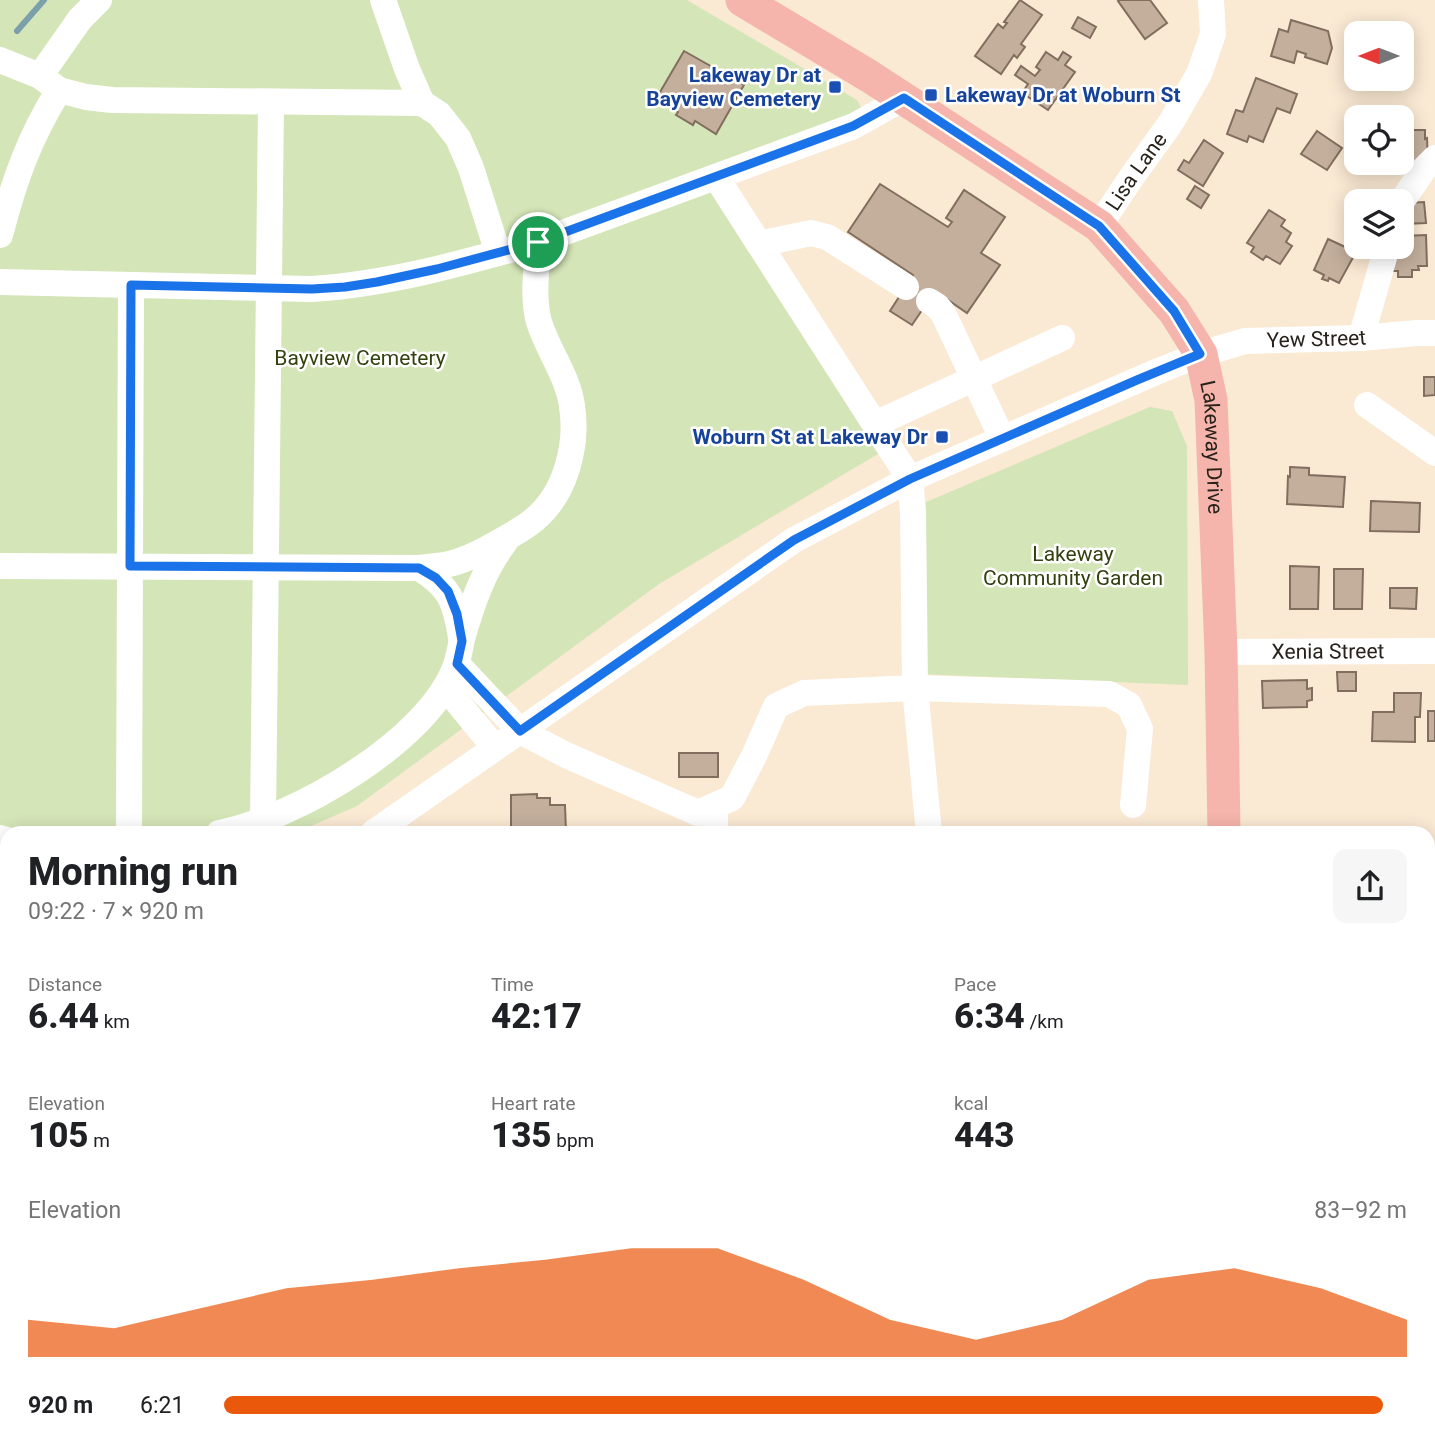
<!DOCTYPE html>
<html lang="en">
<head>
<meta charset="utf-8">
<style>
  body { margin:0; font-family:Roboto,sans-serif; background:#f6f6f6; color:#202124; height:100vh; display:flex; flex-direction:column; font-size:26px; white-space:nowrap }
  * { box-sizing:border-box; margin:0 }
  p { font-size:23px; color:#757577 }
  .icon { flex:none; width:38px; height:38px; fill:none; stroke:currentColor; stroke-width:2; stroke-linecap:round; stroke-linejoin:round }
  .map { position:relative; flex:1; overflow:hidden }
  .panel { position:absolute; left:0px; top:826px; width:1435px; height:621px; display:flex; flex-direction:column; background:#fff; border-radius:21px 21px 0 0; box-shadow:0 4px 18px #0003 }
  .panel>* { flex:none }
  .needle { width:46px; rotate:270deg }
  .buttons { position:absolute; left:1344px; top:21px; display:grid; gap:14px }
  .buttons a { display:grid; place-items:center; width:70px; height:70px; border-radius:14px; background:#fff; box-shadow:0 4px 18px #0003; font-size:35px }
  .pin { position:absolute; display:grid; place-items:center; width:60px; height:60px; color:#fff; margin:-30px; border:4px solid #fff; border-radius:50%; box-shadow:0 2px 7px #0007 }
  .round { display:grid; place-items:center; flex:none; width:74px; height:74px; border-radius:14px; background:#f6f6f6 }
  .overview { display:flex; align-items:center; justify-content:space-between; height:119px; padding:0 28px }
  h1 { font-size:38px; font-weight:800; line-height:52px }
  .stats { display:grid; grid-template-columns:repeat(3,1fr); gap:10px; height:119px; padding:7px 28px }
  .stats div { display:grid; align-content:center }
  .stats b { font-size:35px; font-weight:800 }
  .stats small { font-size:19px; font-weight:400 }
  .stats p { font-size:19px }
  .chart { height:196px; padding:14px 28px }
  .chart p { display:flex; justify-content:space-between }
  .chart svg { width:100%; height:126px; margin-top:7px; fill:#ea580c; opacity:.7 }
  ul { padding:0 28px; list-style:none; font-size:23px }
  li { display:grid; grid-template-columns:112px 84px 1fr; align-items:center; height:52px }
  li i { height:18px; border-radius:9px; background:#ea580c }
  .map>svg:first-child { display:block }
  .green { fill:#d4e5b7 }
  .forest { fill:#a2b286 }
  .lines { fill:none; stroke-linecap:round; stroke-linejoin:round }
  .stream { stroke:#7b9fab; stroke-width:6 }
  .building { fill:#c4af9d; stroke:#816e5e; stroke-width:2 }
  .minor { stroke:#fff; stroke-width:26 }
  .major { stroke:#f5b4ac; stroke-width:33 }
  .route-casing { stroke:#fff; stroke-width:14 }
  .route { stroke:#1a73e8; stroke-width:9 }
  .transit-dot { fill:#1a4fb4; stroke:#fff; stroke-width:2.5 }
  .labels { text-anchor:middle; dominant-baseline:central; stroke-width:5; stroke-linejoin:round; paint-order:stroke }
  .transit-label { font-size:21px; font-weight:bold; fill:#164399; stroke:#fff; text-anchor:end }
  .street-label { font-size:21px; fill:#28221a; stroke:#fff }
  .park-label { font-size:21px; fill:#33410f; stroke:#fff }
</style>
</head>
<body>
<div class="map">
<svg width="1435" height="1447" viewBox="0 0 1435 1447">
  <rect width="100%" height="100%" fill="#fae9d3"/>
  <g class="green">
    <polygon points="0,0 687,0 857,100 871,126 710,186 878,454 659,584 357,806 295,833 7,833 7,910 0,910"/>
    <polygon points="1150,407 1172,411 1187,446 1188,685 919,674 919,505"/>
  </g>
  <g class="forest">
    <polygon points="303,1440 552,1440 562,1447 305,1447 303,1445"/>
    <polygon points="601,1440 1185,1440 1184,1447 602,1447"/>
  </g>
  <g class="lines">
    <polyline class="stream" points="17,31 44,0"/>
  </g>
  <g class="building">
    <polygon points="1020,0 1042,15 1021,44 1025,47 1017,58 1014,55 1001,74 975,56 998,24 1003,28 1007,23 1004,22"/>
    <polygon points="1120,0 1150,0 1167,23 1145,39 1118,1"/>
    <polygon points="1078,17 1096,27 1090,38 1072,28"/>
    <polygon points="1291,20 1328,31 1332,48 1327,64 1305,57 1306,54 1297,51 1294,63 1271,56 1279,29 1288,32"/>
    <polygon points="684,51 744,85 716,134 695,121 693,125 676,115 678,112 656,99"/>
    <polygon points="1046,52 1058,60 1063,52 1071,57 1065,65 1075,72 1048,110 1022,93 1028,84 1015,75 1021,66 1035,76 1040,70 1036,67"/>
    <polygon points="1256,78 1297,94 1290,113 1277,108 1263,142 1249,136 1247,142 1227,134 1236,110 1243,112"/>
    <polygon points="1412,130 1425,130 1425,139 1427,138 1428,162 1412,162"/>
    <polygon points="1317,131 1342,148 1327,170 1301,154"/>
    <polygon points="1204,140 1223,153 1203,186 1178,170 1184,160 1189,163"/>
    <polygon points="880,184 948,227 952,222 946,218 964,190 1005,217 981,253 1000,265 967,313 935,291 912,325 890,311 913,275 848,232"/>
    <polygon points="1195,186 1209,195 1201,208 1187,199"/>
    <polygon points="1424,202 1426,223 1404,224 1403,207 1407,203"/>
    <polygon points="1269,210 1285,220 1281,226 1291,233 1286,242 1292,246 1280,264 1266,256 1263,260 1251,252 1254,247 1247,243"/>
    <polygon points="1426,235 1427,266 1418,266 1419,270 1412,270 1412,277 1398,277 1398,271 1389,271 1389,247 1402,247 1402,236"/>
    <polygon points="1328,239 1356,252 1339,283 1329,278 1328,281 1322,279 1324,275 1314,270"/>
    <polygon points="1424,377 1435,377 1435,395 1424,396"/>
    <polygon points="1290,467 1309,468 1309,475 1345,477 1343,507 1287,504 1288,476 1290,477"/>
    <polygon points="1371,501 1420,503 1419,532 1370,531"/>
    <polygon points="1290,566 1319,567 1318,609 1290,609"/>
    <polygon points="1334,569 1363,569 1362,609 1334,609"/>
    <polygon points="1390,588 1417,588 1416,609 1390,608"/>
    <polygon points="1337,672 1356,672 1356,691 1338,691"/>
    <polygon points="1307,680 1307,689 1312,688 1312,700 1307,701 1307,707 1263,708 1262,681"/>
    <polygon points="1394,693 1421,693 1420,717 1415,717 1415,742 1372,741 1373,712 1394,712"/>
    <rect x="1428" y="711" width="7" height="30"/>
    <rect x="679" y="753" width="39" height="24"/>
    <polygon points="537,794 537,798 550,798 550,805 565,805 566,833 535,833 535,829 511,829 511,795"/>
    <rect x="729" y="827" width="21" height="6"/>
    <polygon points="6,1070 7,1100 0,1104 0,1074"/>
    <polygon points="1435,1135 1435,1178 1428,1171 1428,1143"/>
    <polygon points="0,1202 7,1209 7,1221 0,1228"/>
    <polygon points="6,1290 7,1330 5,1332 0,1328 0,1295"/>
    <polygon points="33,1440 79,1440 73,1447 40,1447"/>
    <polygon points="153,1440 185,1440 184,1447 153,1447"/>
    <rect x="192" y="1440" width="29" height="7"/>
    <polygon points="1344,1440 1391,1440 1384,1447 1351,1447"/>
  </g>
  <g class="lines">
    <g class="minor">
      <polyline points="383,0 407,69 422,103 439,114 458,138 471,168 498,253"/>
      <polyline points="0,60 40,76 59,90 86,97 112,100 422,103"/>
      <polyline points="40,76 80,19 99,0"/>
      <polyline points="1402,201 1424,169 1435,158"/>
      <path id="s1" d="M1099,226L1133,175L1170,124L1199,74L1213,34L1211,0"/>
      <path d="M0,235C14,181 29,138 59,90"/>
      <polyline points="759,244 811,233 827,237 906,287"/>
      <path d="M0,282L312,289C389,284 464,263 538,242"/>
      <polyline points="929,301 937,306 943,313 1002,438"/>
      <polyline points="1361,338 1387,247"/>
      <polyline points="1367,405 1435,453"/>
      <polyline points="875,424 1062,338"/>
      <path d="M0,566L419,568C428,567 437,566 445,565C465,561 482,552 499,542C511,535 525,528 535,519C566,493 578,445 572,406C568,376 548,351 539,322C532,297 537,267 538,242L854,126L904,98"/>
      <path d="M419,568C450,587 455,601 461,637"/>
      <path id="s2" d="M1221,652L1435,651"/>
      <polyline points="457,664 520,731 566,755 698,813 732,798 754,756 776,706 804,693 915,688 913,510 910,479 716,177"/>
      <polyline points="446,688 495,748"/>
      <polyline points="715,806 715,833"/>
      <polyline points="263,820 271,102"/>
      <polyline points="129,833 131,285"/>
      <path d="M219,833C294,819 430,740 456,665C459,657 460,648 462,639C472,604 483,571 505,542"/>
      <path id="s3" d="M373,833L794,540L910,479L1156,372L1201,354L1245,341L1361,338L1417,333H1435"/>
      <polyline points="929,833 915,688 1109,694 1129,705 1140,729 1133,805"/>
      <polyline points="0,838 7,840"/>
      <polyline points="0,940 7,940"/>
      <polyline points="0,1141 7,1136"/>
      <polyline points="1428,1254 1435,1247"/>
      <polyline points="0,1402 7,1395"/>
    </g>
    <g class="major">
      <path id="s4" d="M742,0L869,76L1099,226L1174,311L1201,354L1211,400L1221,652L1224,833"/>
      <polyline points="1206,1447 1207,1440"/>
    </g>
  </g>
  <g class="lines">
    <defs>
      <polygon id="route" points="904,98 1099,226 1174,311 1200,354 1137,380 910,479 794,540 520,731 457,664 462,641 457,614 448,591 436,578 419,568 130,566 131,285 312,289 345,287 377,282 437,269 538,242 853,126"/>
    </defs>
    <use href="#route" class="route-casing"/>
    <use href="#route" class="route"/>
  </g>
  <g class="transit-dot">
    <rect x="828" y="80" width="14" height="14" rx="3.5"/>
    <rect x="924" y="88" width="14" height="14" rx="3.5"/>
    <rect x="935" y="430" width="14" height="14" rx="3.5"/>
  </g>
  <g class="labels">
    <g class="transit-label">
      <text x="821" y="75">Lakeway Dr at<tspan x="821" dy="24">Bayview Cemetery</tspan></text>
      <text x="945" y="95" text-anchor="start">Lakeway Dr at Woburn St</text>
      <text x="928" y="437">Woburn St at Lakeway Dr</text>
    </g>
    <g class="street-label">
      <text stroke="none"><textPath href="#s1" startOffset="66">Lisa Lane</textPath></text>
      <text stroke="none"><textPath href="#s3" startOffset="1078">Yew Street</textPath></text>
      <text stroke="none"><textPath href="#s4" startOffset="681">Lakeway Drive</textPath></text>
      <text stroke="none"><textPath href="#s2" startOffset="107">Xenia Street</textPath></text>
    </g>
    <g class="park-label">
      <text x="360" y="358">Bayview Cemetery</text>
      <text x="1073" y="554">Lakeway<tspan x="1073" dy="24">Community Garden</tspan></text>
    </g>
  </g>
</svg>
<div class="buttons">
<a><svg class="needle" viewBox="-14 -14 28 28"><path d="M0-13l5 13h-10z" fill="#e53935"/><path d="M0 13l5-13h-10z" fill="#757577"/></svg></a>
<a><svg class="icon" aria-label="locate" viewBox="0 0 24 24"><circle cx="12" cy="12" r="6"/><path d="M12 2v4M12 18v4M2 12h4M18 12h4"/></svg></a>
<a><svg class="icon" aria-label="layers" viewBox="0 0 24 24"><path d="M12 4l9 5-9 5-9-5zM3 14l9 5 9-5"/></svg></a>
</div>
<div class="pin" style="left:538px;top:242px;background:#1e9e55"><svg class="icon" aria-label="arrive" viewBox="0 0 24 24"><path d="M6 21V4h12l-3 4 3 4H6"/></svg></div>
<section class="panel">
<div class="overview"><div><h1>Morning run</h1><p>09:22 · 7 × 920 m</p></div><a class="round"><svg class="icon" aria-label="share" viewBox="0 0 24 24"><path d="M12 15V3M7 8l5-5 5 5M5 13v7h14v-7"/></svg></a></div>
<div class="stats">
<div><p>Distance</p><b>6.44<small> km</small></b></div>
<div><p>Time</p><b>42:17</b></div>
<div><p>Pace</p><b>6:34<small> /km</small></b></div>
</div>
<div class="stats">
<div><p>Elevation</p><b>105<small> m</small></b></div>
<div><p>Heart rate</p><b>135<small> bpm</small></b></div>
<div><p>kcal</p><b>443</b></div>
</div>
<div class="chart"><p><span>Elevation</span>83–92 m</p>
<svg viewBox="0 0 160 44" preserveAspectRatio="none"><path d="M0 44V31L10 34L20 27L30 20L40 17L50 13L60 10L70 6L80 6L90 17L100 31L110 38L120 31L130 17L140 13L150 20L160 31V44z"/></svg>
</div>
<ul>
<li><b>920 m</b>6:21<i style="width:98%"></i></li>
</ul>
</section>
</div>
</body>
</html>
